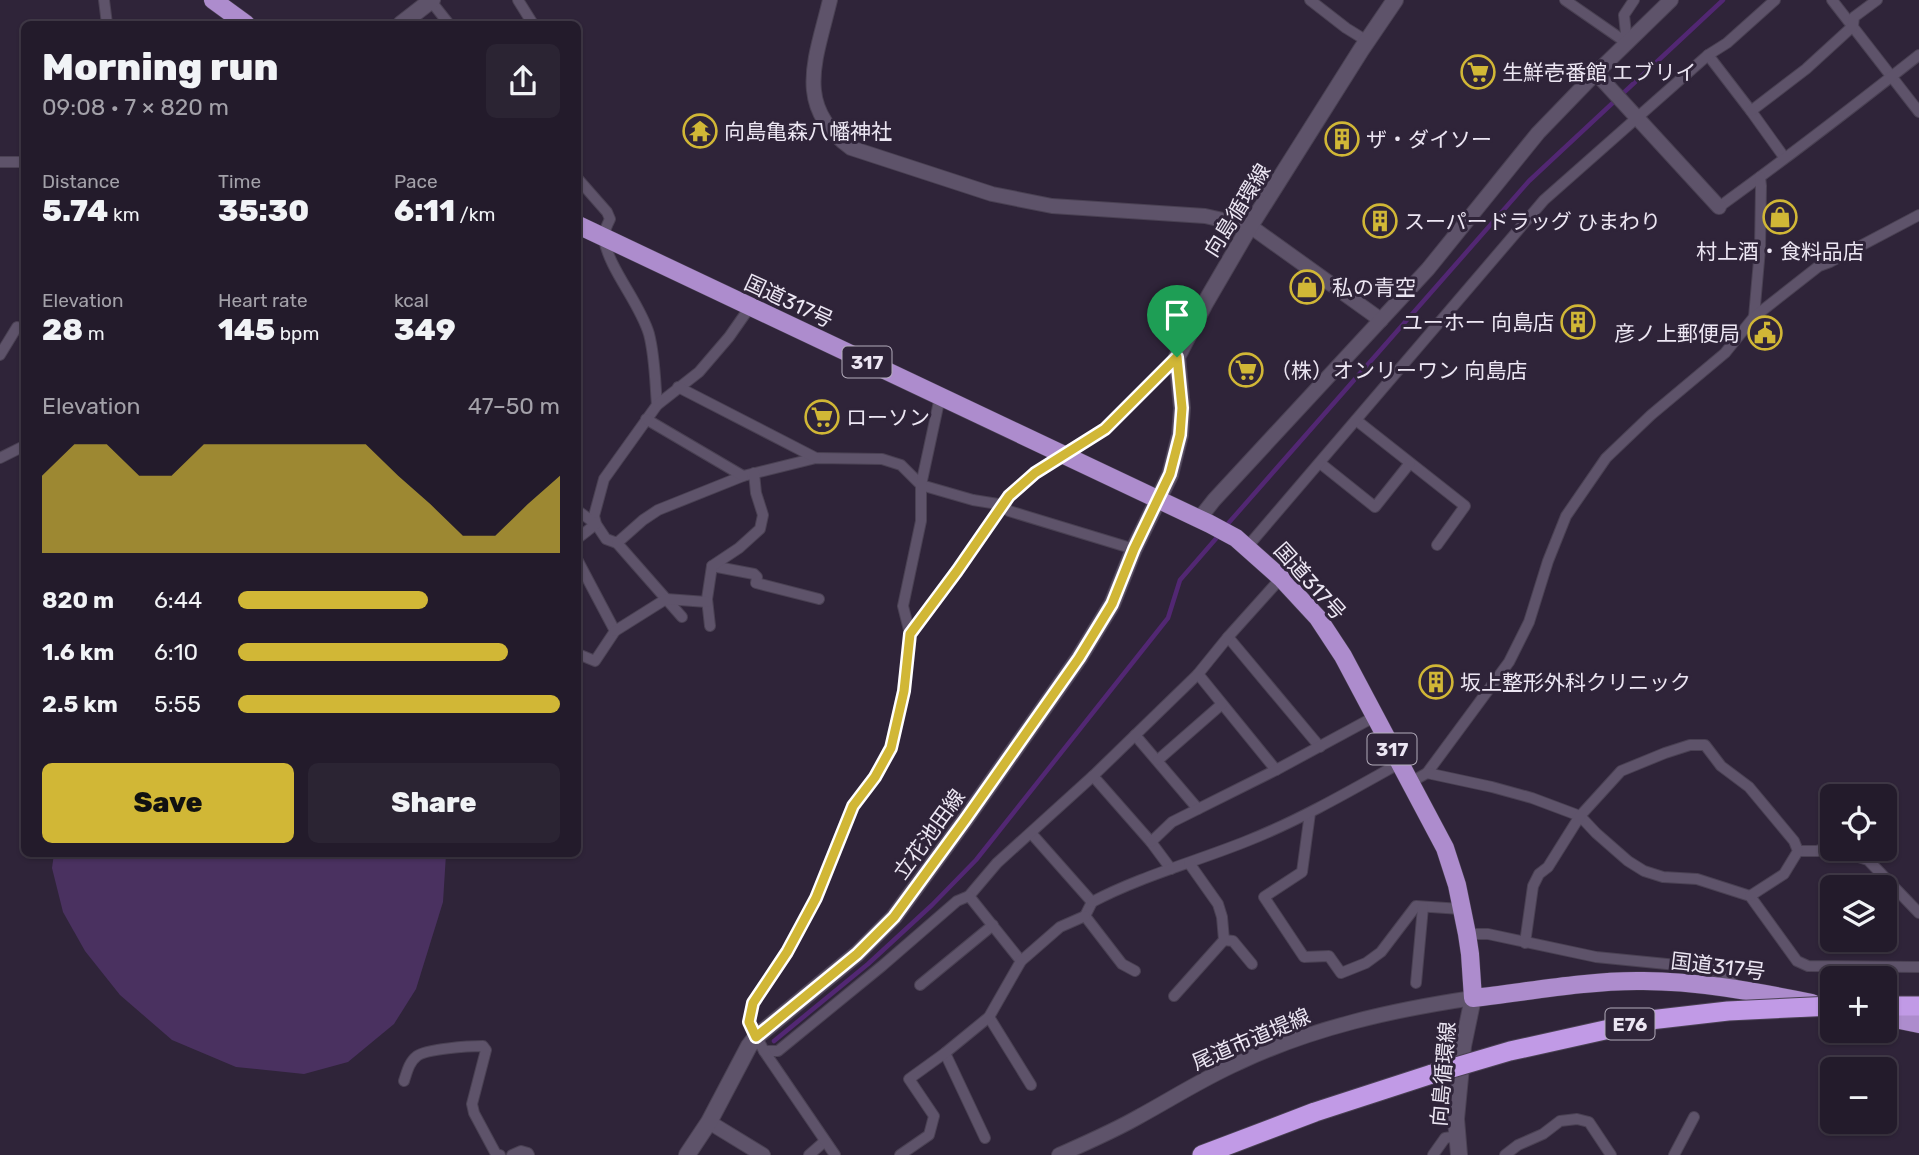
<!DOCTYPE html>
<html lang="en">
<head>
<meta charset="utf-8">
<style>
  body { margin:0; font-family:Rubik,"Noto Sans JP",sans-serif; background:#2b2433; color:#f1f3f6; height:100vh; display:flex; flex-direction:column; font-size:26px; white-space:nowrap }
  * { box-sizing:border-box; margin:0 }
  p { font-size:23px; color:#a3a1a9 }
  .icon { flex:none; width:38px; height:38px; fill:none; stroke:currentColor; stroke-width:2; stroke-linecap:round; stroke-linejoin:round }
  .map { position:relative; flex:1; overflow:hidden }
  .drawer { position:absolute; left:21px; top:21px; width:560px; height:836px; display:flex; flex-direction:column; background:#231b2b; border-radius:10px; box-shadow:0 2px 5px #0004,0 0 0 2px #403947 }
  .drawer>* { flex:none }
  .fabs { position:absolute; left:1820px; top:784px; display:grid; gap:14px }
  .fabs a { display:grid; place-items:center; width:77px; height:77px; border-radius:10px; background:#231b2b; box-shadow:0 2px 5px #0004,0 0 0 2px #403947; font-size:35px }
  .pin { position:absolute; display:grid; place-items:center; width:60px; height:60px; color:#fff; margin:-72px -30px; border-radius:50% 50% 50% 0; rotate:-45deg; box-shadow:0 0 7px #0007 }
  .pin .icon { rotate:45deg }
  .round { display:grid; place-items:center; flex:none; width:74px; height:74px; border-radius:10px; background:#2b2433 }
  .head { display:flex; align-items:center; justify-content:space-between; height:119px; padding:0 21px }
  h1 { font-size:38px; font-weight:800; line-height:52px }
  .metrics { display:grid; grid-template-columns:repeat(3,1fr); gap:10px; height:119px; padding:7px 21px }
  .metrics div { display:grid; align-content:center }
  .metrics b { font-size:30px; font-weight:800 }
  .metrics small { font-size:19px; font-weight:400 }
  .metrics p { font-size:19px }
  .chart { height:196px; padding:14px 21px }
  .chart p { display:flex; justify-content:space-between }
  .chart svg { width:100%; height:126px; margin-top:7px; fill:#d1b736; opacity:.7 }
  .button { display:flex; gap:14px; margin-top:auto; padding:14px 21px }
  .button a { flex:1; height:80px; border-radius:10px; background:#d1b736; color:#111; font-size:28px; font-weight:800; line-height:80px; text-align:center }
  .button a+a { background:#2b2433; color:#f1f3f6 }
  ul { padding:0 21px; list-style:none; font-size:23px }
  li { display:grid; grid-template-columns:112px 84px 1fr; align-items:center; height:52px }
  li i { height:18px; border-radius:9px; background:#d1b736 }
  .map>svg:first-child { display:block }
  .green { fill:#4a3160 }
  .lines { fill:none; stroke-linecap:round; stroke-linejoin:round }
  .stream { stroke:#522773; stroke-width:4.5 }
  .minor-casing { stroke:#4a4153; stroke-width:12 }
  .tertiary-casing { stroke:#4a4153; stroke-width:16 }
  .secondary-casing { stroke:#4a4153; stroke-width:18 }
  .trunk-casing { stroke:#4a4153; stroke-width:19 }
  .motorway-casing { stroke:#4a4153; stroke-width:21 }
  .minor { stroke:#5e536a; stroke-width:10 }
  .tertiary { stroke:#5e536a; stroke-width:14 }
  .secondary { stroke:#5e536a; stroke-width:16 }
  .trunk { stroke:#ad8ccd; stroke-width:18 }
  .motorway { stroke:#c19ae6; stroke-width:19 }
  .motorway-bridge-casing { stroke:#4a4153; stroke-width:21; stroke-linecap:butt }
  .motorway-bridge { stroke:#c19ae6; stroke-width:19 }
  .route-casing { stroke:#fff; stroke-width:14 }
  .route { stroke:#d1b736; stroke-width:9 }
  .labels { text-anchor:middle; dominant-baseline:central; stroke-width:6; stroke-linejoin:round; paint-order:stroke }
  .shield { fill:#2f2439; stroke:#b3acbb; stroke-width:2 }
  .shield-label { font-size:19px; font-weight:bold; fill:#ece6f3 }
  .poi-label { font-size:21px; fill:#ece6f3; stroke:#2f2439; text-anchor:start }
  .street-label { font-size:21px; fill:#ece6f3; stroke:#2f2439 }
</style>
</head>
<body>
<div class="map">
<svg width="1919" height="1155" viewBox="0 0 1919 1155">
  <rect width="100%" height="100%" fill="#2f2439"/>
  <polygon class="green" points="54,854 446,854 443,902 416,989 394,1024 348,1062 304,1074 236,1067 172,1040 120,995 85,951 63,912 52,868"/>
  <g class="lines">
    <g class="stream">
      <polyline points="1225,527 1529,181 1723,0"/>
      <polyline points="774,1041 868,964 932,905 976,860 1168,618 1180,580 1220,534"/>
    </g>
    <defs>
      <g id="minor">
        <polyline points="104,0 107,24"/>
        <polyline points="430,0 449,24"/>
        <polyline points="518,0 533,24"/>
        <polyline points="1310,0 1346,28 1367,41"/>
        <polyline points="1565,0 1627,43"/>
        <polyline points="1832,0 1919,112"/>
        <polyline points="1627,43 1624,15 1634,0"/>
        <polyline points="1708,55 1751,111 1784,157"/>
        <polyline points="1751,111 1806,69 1853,26 1854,17 1877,0"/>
        <polyline points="0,162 24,162"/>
        <path d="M578,179L607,212L610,219C607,225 603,233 604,239C609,269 640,303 649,334C655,357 655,381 657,405"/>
        <path d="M1719,207C1787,158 1853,107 1919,55"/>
        <polyline points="750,307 729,337 699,372 657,405 604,479 594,516 596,524 606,539 617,543 643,520 658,510 743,476 816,458 882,459 901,465 921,485 973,500 1004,505 1009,511 1134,549"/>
        <polyline points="1754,317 1760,249 1761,186 1760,177"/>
        <polyline points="0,355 17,327"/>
        <polyline points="678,387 816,458"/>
        <polyline points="646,419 743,476"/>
        <polyline points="1356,420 1465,506 1437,545"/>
        <polyline points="0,458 24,446"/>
        <polyline points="1320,463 1375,507 1410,463"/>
        <polyline points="578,511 596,524 578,538"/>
        <polyline points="617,543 682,617"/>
        <polyline points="1248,546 1544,200 1708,55 1727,43 1775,0"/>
        <polyline points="578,561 615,631 595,661 578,654"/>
        <polyline points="712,566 754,574 757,577 756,583 819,599"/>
        <polyline points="710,626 707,599 712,566 739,548 760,529 763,515 756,493 754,473"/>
        <polyline points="615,631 666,599 707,602"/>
        <polyline points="910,634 957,571 1009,496 1035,473 1105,429 1177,357"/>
        <polyline points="1228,637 1320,747"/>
        <polyline points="1198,674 1276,770"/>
        <polyline points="1135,735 1198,809"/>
        <polyline points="1158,760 1222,704"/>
        <polyline points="1427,773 1509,662 1529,622 1548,561 1566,516 1606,458 1651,415 1725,353 1754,317 1819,266 1830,262 1919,215"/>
        <polyline points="1093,776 1151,842 1171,869"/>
        <polyline points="1411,782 1427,773 1492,787 1532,798 1580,816 1596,833 1628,861 1644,871 1663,877 1697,879 1750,896 1797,961 1808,966 1919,967"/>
        <polyline points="1310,813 1302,872 1264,897 1304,957 1329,956 1341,973 1366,963 1381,952 1416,906 1461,909"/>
        <polyline points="1031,833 1092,902 1085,916 1122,964 1135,971"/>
        <polyline points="1151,842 1172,822 1276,770 1374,717"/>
        <polyline points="1835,849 1868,860 1919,913"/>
        <polyline points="1798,851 1817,851 1829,847 1832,848"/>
        <polyline points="969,896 997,863 1093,776 1198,674 1228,637 1281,578"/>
        <path d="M1092,902C1141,876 1195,862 1247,841C1300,820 1350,791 1400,763"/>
        <polyline points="1467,934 1488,934 1596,957 1707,968 1723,974 1738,988"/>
        <polyline points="1224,940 1233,941 1252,964"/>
        <polyline points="1525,943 1533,886 1539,874 1548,867 1580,816 1621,771 1665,753 1690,745 1705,745 1721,766 1749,787 1794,841 1798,851 1784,874 1750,896"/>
        <polyline points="1416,983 1423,907"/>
        <polyline points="920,985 993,925"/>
        <polyline points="1174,996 1224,940 1222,917 1218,904 1189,863"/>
        <polyline points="989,1017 1031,1085"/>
        <polyline points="764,1051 778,1051 882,966 957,901 969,896 1021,961"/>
        <polyline points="945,1053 985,1138"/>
        <path d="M404,1081C407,1072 409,1062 417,1056C426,1049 469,1046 483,1046L486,1050L472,1104L474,1113L496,1154L500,1155"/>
        <polyline points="512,1155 521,1151 528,1153 529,1155"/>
        <polyline points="809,1155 825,1141"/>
        <polyline points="835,1155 764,1051 749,1022 753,1003 787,952 816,898 853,806 875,777 891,748 903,691 910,634 903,606 921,521 921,485 940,397"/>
        <polyline points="900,1155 929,1135 934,1116 909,1079 945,1053 989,1017 1021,961 1060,927 1085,916"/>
        <polyline points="1433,1155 1445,1138 1458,1136"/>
        <polyline points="1505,1155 1518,1145 1543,1134 1560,1121 1577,1119 1589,1122 1611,1155"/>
        <polyline points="1674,1155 1694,1117"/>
      </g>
      <g id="tertiary">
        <path d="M830,0C816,59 793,106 851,148L992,194L1052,206L1205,216L1250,226L1381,320"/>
        <polyline points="1596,73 1719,207"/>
        <polyline points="1199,519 1214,500 1428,269 1538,133 1596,73 1671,0"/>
        <polyline points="709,1122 763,1155"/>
        <path d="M1059,1155C1086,1143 1114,1131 1140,1116C1173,1098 1204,1078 1238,1063C1312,1028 1392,1010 1473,998"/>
      </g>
      <g id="secondary">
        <polyline points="401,24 432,0"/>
        <polyline points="687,1155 709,1122 749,1046 756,1037 857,954 894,917 965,820 1079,658 1112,604 1134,549 1170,475 1180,435 1182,408 1177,357 1204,305 1250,226 1361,50 1395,0"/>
        <polyline points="1459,1155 1456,1119 1463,1046 1473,998"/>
      </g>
      <g id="trunk">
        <polyline points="213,0 246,24"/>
        <path d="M578,225L1210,524L1236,538L1281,578L1318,618L1343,656L1445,848L1457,885L1467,934L1470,954L1473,998C1526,992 1585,981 1637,981C1692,980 1758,992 1812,1003"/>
        <polyline points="1885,1017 1919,1024"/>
      </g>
      <g id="motorway">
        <polyline points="1885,1006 1919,1006"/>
        <polyline points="1202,1155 1315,1112 1432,1074"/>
      </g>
    </defs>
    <use href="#minor" class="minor-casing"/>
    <use href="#tertiary" class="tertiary-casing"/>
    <use href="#secondary" class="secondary-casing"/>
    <use href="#trunk" class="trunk-casing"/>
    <use href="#motorway" class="motorway-casing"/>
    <use href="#minor" class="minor"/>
    <use href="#tertiary" class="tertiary"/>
    <use href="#secondary" class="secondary"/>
    <use href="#trunk" class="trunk"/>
    <use href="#motorway" class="motorway"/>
    <defs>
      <polyline id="motorway-bridge" points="1432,1074 1510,1051 1650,1020 1728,1011 1832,1006"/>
    </defs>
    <use href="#motorway-bridge" class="motorway-bridge-casing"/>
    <use href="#motorway-bridge" class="motorway-bridge"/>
  </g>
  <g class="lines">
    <defs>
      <polygon id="route" points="1177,357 1182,408 1180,435 1170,474 1134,549 1112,604 1079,658 965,820 894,917 857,954 756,1037 749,1022 753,1003 787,952 816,898 853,806 875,777 891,748 904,691 910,634 957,571 1009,496 1035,473 1105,429"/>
    </defs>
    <use href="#route" class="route-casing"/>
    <use href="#route" class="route"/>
  </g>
  <defs>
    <symbol id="supermarket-ring" viewBox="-11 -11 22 22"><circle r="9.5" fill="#2f2439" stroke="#d1b736" stroke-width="1.5"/><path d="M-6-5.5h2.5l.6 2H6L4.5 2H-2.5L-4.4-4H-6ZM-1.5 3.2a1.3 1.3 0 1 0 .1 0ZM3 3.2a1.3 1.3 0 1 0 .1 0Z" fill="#d1b736"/></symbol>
    <symbol id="temple-ring" viewBox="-11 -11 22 22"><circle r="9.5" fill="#2f2439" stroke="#d1b736" stroke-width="1.5"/><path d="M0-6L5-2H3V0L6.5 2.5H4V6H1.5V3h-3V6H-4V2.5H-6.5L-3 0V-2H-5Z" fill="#d1b736"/></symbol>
    <symbol id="building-ring" viewBox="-11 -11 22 22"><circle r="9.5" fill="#2f2439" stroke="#d1b736" stroke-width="1.5"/><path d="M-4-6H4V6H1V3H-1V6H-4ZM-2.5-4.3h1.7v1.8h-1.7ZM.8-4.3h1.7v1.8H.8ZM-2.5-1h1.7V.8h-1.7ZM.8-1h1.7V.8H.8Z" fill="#d1b736"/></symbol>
    <symbol id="shop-ring" viewBox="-11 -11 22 22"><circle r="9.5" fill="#2f2439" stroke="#d1b736" stroke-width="1.5"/><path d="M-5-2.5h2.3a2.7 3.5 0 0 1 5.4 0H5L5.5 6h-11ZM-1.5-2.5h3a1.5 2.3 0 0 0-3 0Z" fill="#d1b736"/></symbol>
    <symbol id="civic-ring" viewBox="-11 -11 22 22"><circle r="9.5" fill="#2f2439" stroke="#d1b736" stroke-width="1.5"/><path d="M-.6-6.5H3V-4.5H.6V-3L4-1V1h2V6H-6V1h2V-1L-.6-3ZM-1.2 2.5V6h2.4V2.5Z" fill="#d1b736"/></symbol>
  </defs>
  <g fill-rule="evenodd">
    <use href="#supermarket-ring" x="1459" y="53" width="38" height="38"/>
    <use href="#temple-ring" x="681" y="112" width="38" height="38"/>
    <use href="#building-ring" x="1323" y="120" width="38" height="38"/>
    <use href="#shop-ring" x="1761" y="198" width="38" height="38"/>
    <use href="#building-ring" x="1361" y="202" width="38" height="38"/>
    <use href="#shop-ring" x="1288" y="268" width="38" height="38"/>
    <use href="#building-ring" x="1559" y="303" width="38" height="38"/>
    <use href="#civic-ring" x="1746" y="314" width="38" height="38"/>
    <use href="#supermarket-ring" x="1227" y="351" width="38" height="38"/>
    <use href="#supermarket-ring" x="803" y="398" width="38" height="38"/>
    <use href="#building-ring" x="1417" y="663" width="38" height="38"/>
  </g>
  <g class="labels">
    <g class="shield">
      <rect x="842.5" y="346.5" width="49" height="31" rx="5"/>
      <rect x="1367.5" y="733.5" width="49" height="31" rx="5"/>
      <rect x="1605.5" y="1008.5" width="49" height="31" rx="5"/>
    </g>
    <g class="shield-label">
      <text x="867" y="362">317</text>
      <text x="1392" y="749">317</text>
      <text x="1630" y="1024">E76</text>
    </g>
    <g class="poi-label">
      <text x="1502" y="72">生鮮壱番館 エブリイ</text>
      <text x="724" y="131">向島亀森八幡神社</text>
      <text x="1366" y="139">ザ・ダイソー</text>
      <text x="1404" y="221">スーパードラッグ ひまわり</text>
      <text x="1780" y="251" text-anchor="middle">村上酒・食料品店</text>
      <text x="1332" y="287">私の青空</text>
      <text x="1554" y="322" text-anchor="end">ユーホー 向島店</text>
      <text x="1740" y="333" text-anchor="end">彦ノ上郵便局</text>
      <text x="1270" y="370">（株）オンリーワン 向島店</text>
      <text x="846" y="417">ローソン</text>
      <text x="1460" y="682">坂上整形外科クリニック</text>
    </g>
    <g class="street-label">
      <text transform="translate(1237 210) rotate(-58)">向島循環線</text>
      <text transform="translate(789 301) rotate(25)">国道317号</text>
      <text transform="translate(1310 581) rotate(48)">国道317号</text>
      <text transform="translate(929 834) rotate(-54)">立花池田線</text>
      <text transform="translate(1718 966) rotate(7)">国道317号</text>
      <text transform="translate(1251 1039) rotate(-23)">尾道市道堤線</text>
      <text transform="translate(1443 1074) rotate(-85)">向島循環線</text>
    </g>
  </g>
</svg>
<div class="fabs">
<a><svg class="icon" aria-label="locate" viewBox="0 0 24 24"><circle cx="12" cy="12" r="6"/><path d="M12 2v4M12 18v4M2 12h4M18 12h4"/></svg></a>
<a><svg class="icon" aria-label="layers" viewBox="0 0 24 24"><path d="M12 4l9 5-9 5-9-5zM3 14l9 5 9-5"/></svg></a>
<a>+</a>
<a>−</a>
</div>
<div class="pin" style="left:1177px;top:357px;background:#1e9e55"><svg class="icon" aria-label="arrive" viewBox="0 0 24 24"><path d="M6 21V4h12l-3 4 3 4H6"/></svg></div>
<section class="drawer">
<div class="head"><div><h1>Morning run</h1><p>09:08 · 7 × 820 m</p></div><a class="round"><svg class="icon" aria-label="share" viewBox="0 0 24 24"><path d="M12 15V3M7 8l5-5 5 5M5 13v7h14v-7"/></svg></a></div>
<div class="metrics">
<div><p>Distance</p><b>5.74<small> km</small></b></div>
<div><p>Time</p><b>35:30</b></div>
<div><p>Pace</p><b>6:11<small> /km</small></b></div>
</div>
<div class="metrics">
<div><p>Elevation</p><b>28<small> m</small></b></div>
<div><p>Heart rate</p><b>145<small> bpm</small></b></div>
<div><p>kcal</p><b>349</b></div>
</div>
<div class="chart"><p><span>Elevation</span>47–50 m</p>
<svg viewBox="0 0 160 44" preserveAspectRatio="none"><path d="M0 44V17L10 6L20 6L30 17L40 17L50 6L60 6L70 6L80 6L90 6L100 6L110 17L120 27L130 38L140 38L150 27L160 17V44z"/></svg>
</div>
<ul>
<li><b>820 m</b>6:44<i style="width:59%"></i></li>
<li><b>1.6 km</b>6:10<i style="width:84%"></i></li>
<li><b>2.5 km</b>5:55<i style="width:100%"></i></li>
</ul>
<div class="button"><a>Save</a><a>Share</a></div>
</section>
</div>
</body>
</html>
